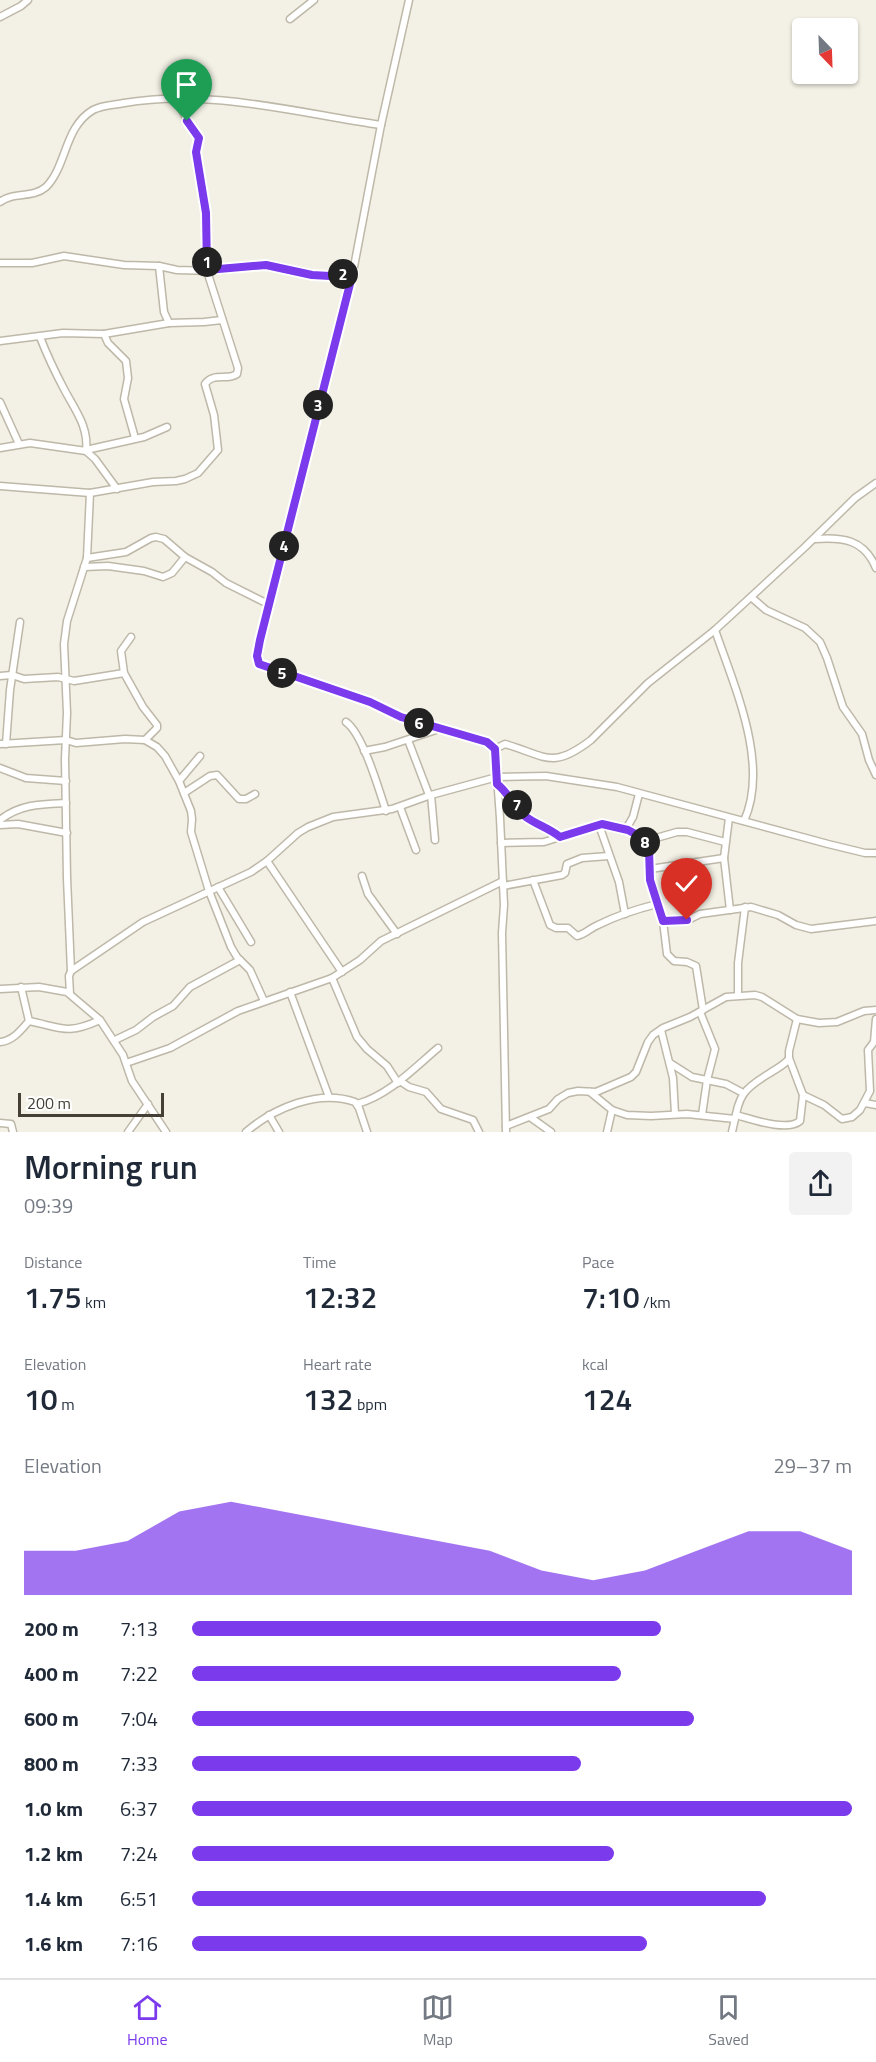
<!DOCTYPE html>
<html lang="en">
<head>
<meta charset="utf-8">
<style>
  body { margin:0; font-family:"Titillium Web",sans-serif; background:#f2f2f3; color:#1f2937; height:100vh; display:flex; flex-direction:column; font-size:22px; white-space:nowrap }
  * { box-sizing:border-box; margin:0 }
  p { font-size:20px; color:#747a83 }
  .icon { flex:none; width:33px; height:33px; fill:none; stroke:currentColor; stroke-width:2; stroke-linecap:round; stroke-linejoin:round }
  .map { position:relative; height:1132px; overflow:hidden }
  .drawer { display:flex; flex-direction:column; background:#fff; flex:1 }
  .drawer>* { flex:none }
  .needle { width:39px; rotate:157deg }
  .fabs { position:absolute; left:792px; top:18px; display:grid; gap:12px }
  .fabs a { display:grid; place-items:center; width:66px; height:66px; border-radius:6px; background:#fff; box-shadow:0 2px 4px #0004; font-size:30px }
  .scale { position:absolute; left:18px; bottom:15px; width:146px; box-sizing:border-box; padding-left:6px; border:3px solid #454035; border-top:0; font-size:16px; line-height:21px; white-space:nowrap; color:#454035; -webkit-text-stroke:4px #fff; paint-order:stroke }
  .pin { position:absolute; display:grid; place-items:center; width:51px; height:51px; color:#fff; margin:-62px -26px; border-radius:50% 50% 50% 0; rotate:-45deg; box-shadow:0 0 6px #0007 }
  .pin .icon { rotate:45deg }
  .km { position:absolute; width:30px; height:30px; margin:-15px; border-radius:50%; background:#222; color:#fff; font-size:16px; line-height:30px; text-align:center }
  .round { display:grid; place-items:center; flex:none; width:63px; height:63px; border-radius:6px; background:#f2f2f3 }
  .overview { display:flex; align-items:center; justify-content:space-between; height:102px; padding:0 24px }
  h1 { font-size:33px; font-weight:600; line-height:45px }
  .figures { display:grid; grid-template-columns:repeat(3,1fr); gap:9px; height:102px; padding:6px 24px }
  .figures div { display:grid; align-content:center }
  .figures b { font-size:30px; font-weight:600 }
  .figures small { font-size:16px; font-weight:400 }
  .figures p { font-size:16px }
  .chart { height:168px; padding:12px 24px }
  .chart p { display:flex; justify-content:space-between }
  .chart svg { width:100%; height:108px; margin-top:6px; fill:#7c3aed; opacity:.7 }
  ul { padding:0 24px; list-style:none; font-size:20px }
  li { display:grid; grid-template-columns:96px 72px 1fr; align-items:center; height:45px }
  li i { height:15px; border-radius:8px; background:#7c3aed }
  .dock { display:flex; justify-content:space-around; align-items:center; height:84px; border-top:2px solid #e0e1e3; background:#fff; font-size:16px; color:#747a83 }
  .dock a { display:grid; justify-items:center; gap:3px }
  .dock .current { color:#7c3aed }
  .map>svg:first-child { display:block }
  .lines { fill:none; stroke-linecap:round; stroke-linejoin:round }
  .street-casing { stroke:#beb8a8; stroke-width:9 }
  .street { stroke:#fff; stroke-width:6 }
  .route-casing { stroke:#fff; stroke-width:12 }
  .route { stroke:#7c3aed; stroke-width:8 }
</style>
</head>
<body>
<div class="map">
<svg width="876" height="1132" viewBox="0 0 876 1132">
  <rect width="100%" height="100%" fill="#f3f0e5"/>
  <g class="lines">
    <defs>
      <g id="street">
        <polyline points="409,0 381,125 353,272 260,640 258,661 262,666 338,691 370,702 401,717 487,742 495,749 500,818 504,905 502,933 506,1132"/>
        <polyline points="0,17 21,6 28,0"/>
        <polyline points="290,19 314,0"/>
        <path d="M0,202C14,191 32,199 46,187C67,166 64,127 93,110C102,105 114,105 124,103C208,88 298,113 381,125"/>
        <polyline points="0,263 32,263 64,256 124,265 159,266 177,270 213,271 266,265 312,275 329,276 353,272"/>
        <polyline points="159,266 164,312 169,323"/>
        <polyline points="104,334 108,343 126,361 128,378 124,399 135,438"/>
        <path d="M40,337C47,355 55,372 64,389C75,410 89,427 86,451"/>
        <polyline points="0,341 63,333 104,334 169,323 204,322 222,320"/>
        <polyline points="0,402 19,444"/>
        <polyline points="0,448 30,443 86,451 95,459 117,489"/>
        <polyline points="86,450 144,437 167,427"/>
        <path d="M0,486L90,493L153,482L176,481L185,479L198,473L218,450L214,415L205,384C213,372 227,381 237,374L238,368L207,271L206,213L196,152L199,139L174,97"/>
        <path d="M815,539C842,537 864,539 876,568"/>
        <polyline points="87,558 126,552 151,538 156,537 164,539 185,557 212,572 226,583 270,605"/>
        <polyline points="84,567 108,566 144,571 163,577 172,573 185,557"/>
        <polyline points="751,597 766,610 805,628 820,642 827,658 843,707 862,734 869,760 876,775"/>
        <path d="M715,630C734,686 770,764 744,821"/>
        <polyline points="131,637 121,651 124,673 143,707 157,725 157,728 145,740"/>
        <polyline points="0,676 12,675 24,679 58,677 74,681 124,673"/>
        <path d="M346,722C363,734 379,790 386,811"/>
        <polyline points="408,740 429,795"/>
        <polyline points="0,744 66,740 76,743 125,739 145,740 157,747 165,756 179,781 191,811 192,819 191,832 209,891 231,947 237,957 250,970 264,1001"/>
        <polyline points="6,744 10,690 20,622"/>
        <path d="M495,749L505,744C546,756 552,770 591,740L648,683L715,630L805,547L855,498L876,483"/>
        <polyline points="364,751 385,747 439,729"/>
        <polyline points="0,768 26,778 66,781"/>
        <polyline points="179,781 200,756"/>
        <path d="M498,784C509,794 515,808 526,817C537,825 550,828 560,837"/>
        <polyline points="184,793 210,776 217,775 239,799 246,799 255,794"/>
        <polyline points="431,795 435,840"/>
        <polyline points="400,807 416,850"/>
        <polyline points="729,818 724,858 730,910"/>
        <path d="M0,820C20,804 42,804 66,803"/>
        <polyline points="0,825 18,824 67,833"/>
        <polyline points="599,825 619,882 625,914"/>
        <polyline points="626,829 633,817 639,794"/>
        <polyline points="641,837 656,838 677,832 687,832 725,842"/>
        <polyline points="501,843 544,842 602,824 628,830 636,833 641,837 649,849 650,881 663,921 667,954 674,961 687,962 696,966 703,1010"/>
        <polyline points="267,861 342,972"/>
        <polyline points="650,869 724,858"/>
        <polyline points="362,876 368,894 397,934"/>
        <path d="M533,880L550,925L556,928H568L577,936C586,934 590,928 598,925C616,916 637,909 657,904"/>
        <polyline points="503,886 562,875 565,873 567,864 582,858 609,856"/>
        <polyline points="218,887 251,942"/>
        <polyline points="663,921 686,921 700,914 751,907 778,915 796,925 811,929 876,921"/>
        <polyline points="71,971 67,878 65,759 67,713 64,644 67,621 87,558 90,493"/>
        <polyline points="332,978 357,1037 367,1049 387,1066 398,1083"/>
        <path d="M21,987L29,1021C63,1028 67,1035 100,1020"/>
        <polyline points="0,989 39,987 67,992 100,1020 123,1055 132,1081 166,1132"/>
        <polyline points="290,992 329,1097"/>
        <polyline points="70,994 69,976 71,971 143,922 251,872 267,861 298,833 308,827 333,817 392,809 431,795 497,777 546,776 617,787 828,844 865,853 876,853"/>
        <polyline points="738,995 738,963 745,907"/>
        <polyline points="700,1012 715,1049 707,1080 702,1115"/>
        <polyline points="661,1030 673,1078 675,1114"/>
        <polyline points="115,1040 136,1030 153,1017 173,1006 190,987 240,960"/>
        <path d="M0,1042C13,1041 21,1030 29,1021"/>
        <polyline points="126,1063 170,1048 238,1011 332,978 360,960 381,941 503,881"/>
        <polyline points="670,1063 692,1077 726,1084 743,1093"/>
        <polyline points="400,1081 409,1087 426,1092 441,1109 473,1120 479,1132"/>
        <polyline points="590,1092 612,1110 627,1115 651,1116 687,1114 735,1119"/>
        <polyline points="803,1095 824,1105 842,1119 852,1117 860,1110 870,1091 868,1050 874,1042 876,1019"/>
        <polyline points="865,1103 876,1105"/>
        <path d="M357,1104C389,1095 413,1069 438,1048"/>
        <polyline points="269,1115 279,1132"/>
        <path d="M736,1115C751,1119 787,1132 800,1121L803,1095L789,1058V1051L797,1019"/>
        <polyline points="530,1117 551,1132"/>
        <polyline points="0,1123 11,1124 13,1132"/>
        <polyline points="506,1126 549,1109 558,1099 568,1093 578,1091 596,1092 631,1077 636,1072 648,1042 653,1035 663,1028 690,1017 726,997 755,995 762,997 797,1019 819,1023 837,1022 864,1011 876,1010"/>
        <polyline points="128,1132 148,1104"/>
        <path d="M246,1132C274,1108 318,1089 355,1102L359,1108L367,1132"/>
        <polyline points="607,1132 612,1110"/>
        <path d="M732,1132C740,1097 738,1092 770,1073C777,1068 783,1066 789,1059"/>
      </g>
    </defs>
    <use href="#street" class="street-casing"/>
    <use href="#street" class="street"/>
  </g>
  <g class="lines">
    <defs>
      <path id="route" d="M187,121L199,138L196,152L206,213L207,270L266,265L312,275L330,276L353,272L260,640L257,656L259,664L370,702L401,717L487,742L495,749L497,784C509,793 515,809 526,817C537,825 549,828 560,837L602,824L628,830L641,837L649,849L650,880L663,921L687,920"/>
    </defs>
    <use href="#route" class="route-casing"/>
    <use href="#route" class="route"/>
  </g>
</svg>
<div class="fabs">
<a><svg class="needle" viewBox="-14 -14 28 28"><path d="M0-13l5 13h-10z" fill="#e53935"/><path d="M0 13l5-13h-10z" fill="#747a83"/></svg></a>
</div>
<div class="scale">200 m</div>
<div class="pin" style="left:187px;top:121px;background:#1e9e55"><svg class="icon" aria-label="arrive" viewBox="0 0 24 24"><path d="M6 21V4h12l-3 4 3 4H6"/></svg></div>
<div class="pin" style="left:687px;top:920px;background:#d93025"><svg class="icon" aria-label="check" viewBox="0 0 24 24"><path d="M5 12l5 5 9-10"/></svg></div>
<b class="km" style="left:207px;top:262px">1</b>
<b class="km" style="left:343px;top:274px">2</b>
<b class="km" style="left:318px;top:405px">3</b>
<b class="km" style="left:284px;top:546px">4</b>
<b class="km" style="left:282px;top:673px">5</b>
<b class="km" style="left:419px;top:723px">6</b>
<b class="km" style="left:517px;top:805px">7</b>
<b class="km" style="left:645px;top:842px">8</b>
</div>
<section class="drawer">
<div class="overview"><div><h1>Morning run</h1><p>09:39</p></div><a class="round"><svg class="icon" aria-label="share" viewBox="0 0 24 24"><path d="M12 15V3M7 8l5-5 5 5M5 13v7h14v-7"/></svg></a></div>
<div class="figures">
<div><p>Distance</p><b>1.75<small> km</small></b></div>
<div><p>Time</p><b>12:32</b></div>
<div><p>Pace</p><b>7:10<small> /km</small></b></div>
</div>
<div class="figures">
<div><p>Elevation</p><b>10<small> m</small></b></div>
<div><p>Heart rate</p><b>132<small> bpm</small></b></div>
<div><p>kcal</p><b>124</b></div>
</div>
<div class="chart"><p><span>Elevation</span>29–37 m</p>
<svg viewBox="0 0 160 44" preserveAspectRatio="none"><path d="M0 44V26L10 26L20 22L30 10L40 6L50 10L60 14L70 18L80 22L90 26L100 34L110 38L120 34L130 26L140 18L150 18L160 26V44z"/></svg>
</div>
<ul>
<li><b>200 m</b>7:13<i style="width:71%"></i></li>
<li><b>400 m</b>7:22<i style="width:65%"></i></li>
<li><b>600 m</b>7:04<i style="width:76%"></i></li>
<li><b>800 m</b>7:33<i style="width:59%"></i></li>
<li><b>1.0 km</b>6:37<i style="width:100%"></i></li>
<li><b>1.2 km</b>7:24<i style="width:64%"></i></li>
<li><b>1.4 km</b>6:51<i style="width:87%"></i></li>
<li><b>1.6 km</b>7:16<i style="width:69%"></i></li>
</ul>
</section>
<nav class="dock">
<a class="current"><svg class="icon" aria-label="home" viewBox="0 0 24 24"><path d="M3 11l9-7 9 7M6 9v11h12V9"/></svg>Home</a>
<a><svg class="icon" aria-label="map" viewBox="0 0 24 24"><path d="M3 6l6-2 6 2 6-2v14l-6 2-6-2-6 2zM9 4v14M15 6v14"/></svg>Map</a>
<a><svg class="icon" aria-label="saved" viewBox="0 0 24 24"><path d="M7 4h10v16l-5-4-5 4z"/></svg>Saved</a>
</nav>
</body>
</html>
